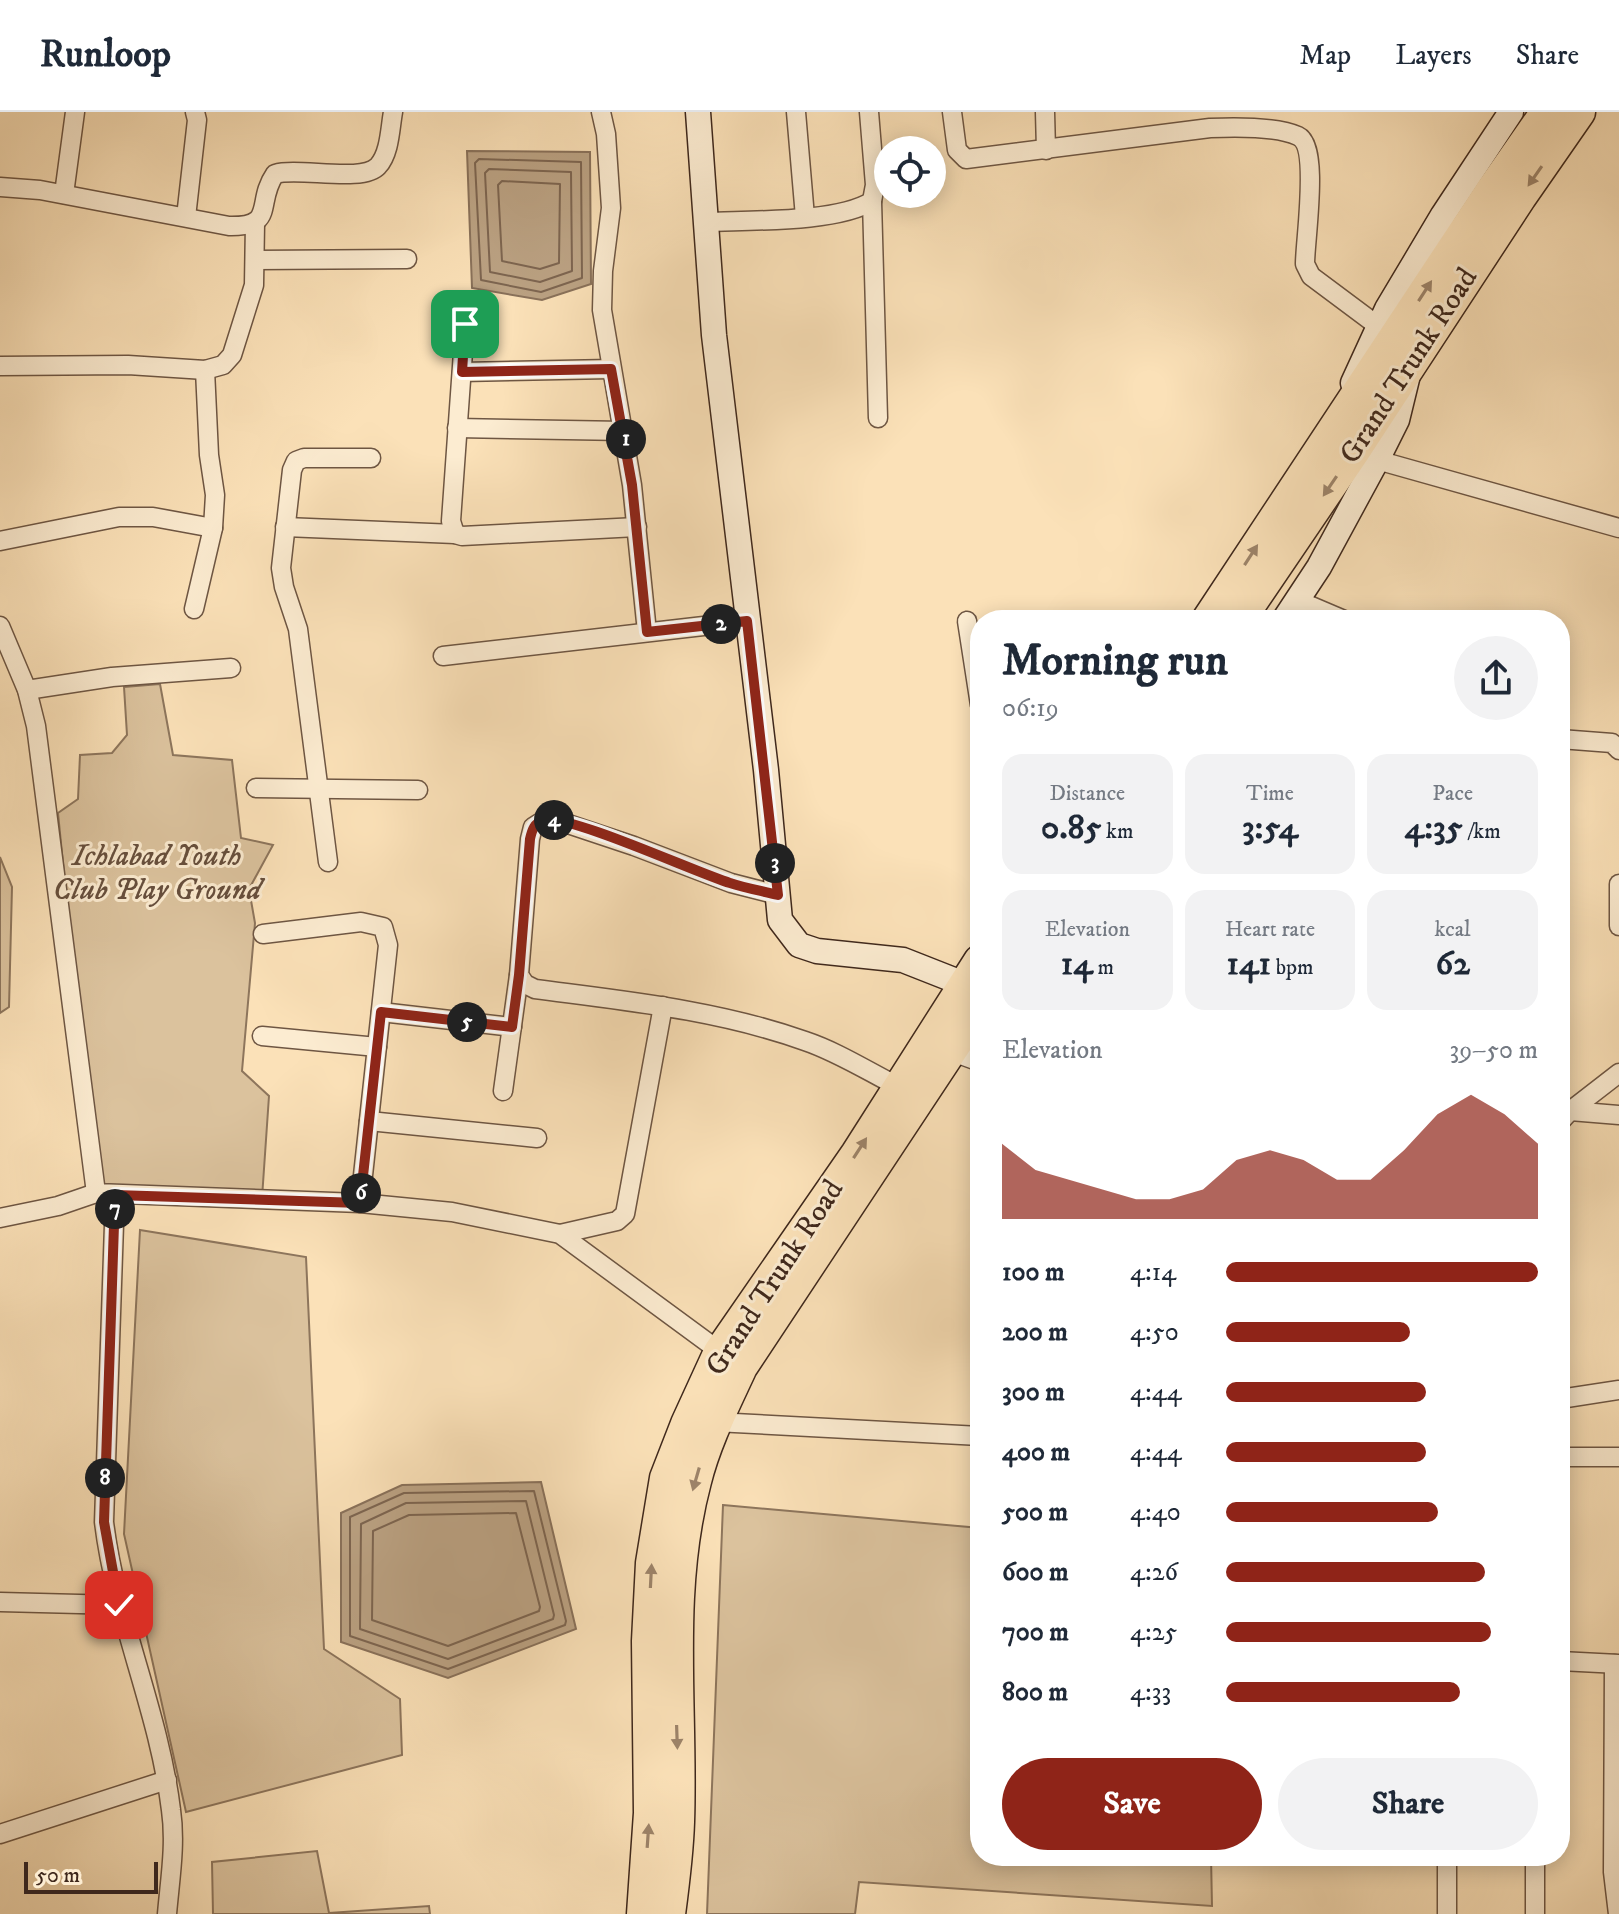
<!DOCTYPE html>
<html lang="en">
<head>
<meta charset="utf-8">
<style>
  body { margin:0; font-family:"IM FELL DW Pica",serif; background:#f2f2f3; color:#1f2937; height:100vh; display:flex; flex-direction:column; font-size:30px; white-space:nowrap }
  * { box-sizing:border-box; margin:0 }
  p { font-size:26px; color:#747a83 }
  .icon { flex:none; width:44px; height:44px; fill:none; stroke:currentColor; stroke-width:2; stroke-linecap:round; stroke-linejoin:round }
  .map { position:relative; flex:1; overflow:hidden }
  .panel { position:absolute; left:970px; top:498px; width:600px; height:1256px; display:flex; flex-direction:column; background:#fff; border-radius:32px; box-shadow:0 4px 20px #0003 }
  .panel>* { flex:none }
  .tools { position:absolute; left:874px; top:24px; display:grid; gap:16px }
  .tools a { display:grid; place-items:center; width:72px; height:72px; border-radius:50%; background:#fff; box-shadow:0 4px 20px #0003; font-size:40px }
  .scale { position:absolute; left:24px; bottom:20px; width:134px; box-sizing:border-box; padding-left:8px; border:4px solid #3f281c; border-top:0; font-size:22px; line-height:28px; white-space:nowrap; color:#3f281c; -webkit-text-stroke:6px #fcecd1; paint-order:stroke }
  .pin { position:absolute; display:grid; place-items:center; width:68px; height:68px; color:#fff; margin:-34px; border-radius:16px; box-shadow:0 4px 12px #0006 }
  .km { position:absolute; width:40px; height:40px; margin:-20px; border-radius:50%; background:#222; color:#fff; font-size:22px; line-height:40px; text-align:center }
  .round { display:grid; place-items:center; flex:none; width:84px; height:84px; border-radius:42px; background:#f2f2f3 }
  .summary { display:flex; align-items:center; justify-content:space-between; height:136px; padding:0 32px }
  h1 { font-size:44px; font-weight:700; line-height:60px }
  .metrics { display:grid; grid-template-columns:repeat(3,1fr); gap:12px; height:136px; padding:8px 32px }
  .metrics div { display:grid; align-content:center; border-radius:20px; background:#f2f2f3; text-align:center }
  .metrics b { font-size:34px; font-weight:700 }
  .metrics small { font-size:22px; font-weight:400 }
  .metrics p { font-size:22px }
  .chart { height:224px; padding:16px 32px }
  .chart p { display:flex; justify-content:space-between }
  .chart svg { width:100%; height:144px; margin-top:8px; fill:#8f2418; opacity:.7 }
  .primary-button { display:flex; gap:16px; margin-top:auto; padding:16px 32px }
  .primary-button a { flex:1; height:92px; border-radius:48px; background:#8f2418; color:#fff; font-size:32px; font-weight:700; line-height:92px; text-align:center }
  .primary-button a+a { background:#f2f2f3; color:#1f2937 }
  ul { padding:0 32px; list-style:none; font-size:26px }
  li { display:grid; grid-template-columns:128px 96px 1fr; align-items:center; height:60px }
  li i { height:20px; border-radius:10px; background:#8f2418 }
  header { display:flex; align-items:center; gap:48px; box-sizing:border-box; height:112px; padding:0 40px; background:#fff; border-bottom:2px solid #e0e1e3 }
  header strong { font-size:38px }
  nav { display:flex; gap:44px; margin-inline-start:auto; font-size:28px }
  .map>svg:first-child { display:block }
  .green { fill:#dbc29d; stroke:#8d755c; stroke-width:2 }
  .water { fill:#bba283; stroke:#89715a; stroke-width:2 }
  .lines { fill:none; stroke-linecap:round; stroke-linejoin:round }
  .shore { stroke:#7d6550; stroke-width:2 }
  .street-casing { stroke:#6e5643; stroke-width:21 }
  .secondary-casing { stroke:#3f281c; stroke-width:27 }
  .highway-casing { stroke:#3f281c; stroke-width:35 }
  .street { stroke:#fcecd1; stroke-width:18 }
  .secondary { stroke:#fcecd1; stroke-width:24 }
  .highway { stroke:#fbe1b8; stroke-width:32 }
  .oneway { fill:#9d846a }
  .route-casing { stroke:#fff; stroke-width:16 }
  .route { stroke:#8f2418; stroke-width:10 }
  .labels { text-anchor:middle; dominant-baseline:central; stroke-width:6; stroke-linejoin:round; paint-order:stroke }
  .street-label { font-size:30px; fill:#3f281c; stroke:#fcecd1 }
  .park-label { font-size:30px; font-style:italic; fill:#664e3c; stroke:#fcecd1 }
</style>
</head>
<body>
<header>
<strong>Runloop</strong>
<nav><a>Map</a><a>Layers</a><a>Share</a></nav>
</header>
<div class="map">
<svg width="1619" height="1802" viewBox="0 0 1619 1802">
  <rect width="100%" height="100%" fill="#fbe1b8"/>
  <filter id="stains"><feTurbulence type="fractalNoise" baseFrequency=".0025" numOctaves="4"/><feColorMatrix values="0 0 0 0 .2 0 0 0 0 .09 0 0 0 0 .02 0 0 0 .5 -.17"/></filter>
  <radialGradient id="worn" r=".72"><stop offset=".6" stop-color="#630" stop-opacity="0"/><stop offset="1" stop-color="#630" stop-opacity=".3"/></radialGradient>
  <g class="green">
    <polygon points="160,572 173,643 232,648 241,726 273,733 249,777 255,811 242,959 269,984 262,1086 96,1081 58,701 78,687 80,643 112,641 127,623 124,575"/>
    <polygon points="0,745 12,775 9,895 0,901"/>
    <polygon points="140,1118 306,1145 324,1537 400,1587 402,1643 186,1700 124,1422"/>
    <polygon points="723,1393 980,1416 980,1744 1211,1744 1212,1794 859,1770 855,1802 707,1802"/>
    <polygon points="317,1739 329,1801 429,1794 430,1802 213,1802 212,1750"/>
  </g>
  <g class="water">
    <polygon points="467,39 590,40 591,172 542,188 472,176"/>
    <polygon points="541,1370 576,1517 448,1566 341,1530 341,1401 402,1373"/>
  </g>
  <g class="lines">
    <g class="shore">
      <polygon points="479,47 581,50 582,166 541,180 481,168 475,51"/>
      <polygon points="489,57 571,60 572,159 540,170 490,160 485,61"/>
      <polygon points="502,69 560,72 559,151 540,157 502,149 498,73"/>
      <polygon points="534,1379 566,1509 565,1513 448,1557 350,1524 350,1405 404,1381"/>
      <polygon points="526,1389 554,1503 553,1507 448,1547 360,1517 361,1412 406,1391"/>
      <polygon points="516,1401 540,1495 539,1499 448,1534 372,1508 373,1419 409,1403"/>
    </g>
    <defs>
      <g id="street">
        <polyline points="601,0 606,22 611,96 603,159 602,198 632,373 647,520"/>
        <polyline points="796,0 805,105"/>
        <path d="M952,0L957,38L966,47L1210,16C1234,15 1276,14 1298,24C1320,34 1305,127 1305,152L1311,164L1378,214"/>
        <polyline points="1045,0 1046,38"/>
        <path d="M0,75L40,78L229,114C277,115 255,91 275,62C298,55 363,71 378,54C390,41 390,16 393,0"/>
        <polyline points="64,82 75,0"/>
        <polyline points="872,89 878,306"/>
        <polyline points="186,105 197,8 195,0"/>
        <path d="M706,110C748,108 838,111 872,89L875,73L869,0"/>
        <polyline points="255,148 407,147"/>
        <polyline points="465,212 451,409 455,422 462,424 637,415"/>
        <polyline points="0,254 128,253 205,258 223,253 232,243 254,173 255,111"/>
        <polyline points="462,260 611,257"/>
        <polyline points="457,316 624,319"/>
        <polyline points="1377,348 1619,416"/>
        <polyline points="285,415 455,422"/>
        <polyline points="0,429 119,405 153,405 213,416"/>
        <polyline points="1297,488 1344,508"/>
        <polyline points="194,497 213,416 215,383 209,343 205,258"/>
        <polyline points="967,509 980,593"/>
        <polyline points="0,514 27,578 36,614 96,1081 360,1091 452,1100 560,1122 726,1244"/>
        <polyline points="443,544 747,509"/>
        <polyline points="27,578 112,565 231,556"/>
        <polyline points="1560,627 1612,631 1619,638"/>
        <polyline points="256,676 418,678"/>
        <polyline points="328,750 298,517 284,475 281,456 292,358 296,349 304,346 371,346"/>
        <polyline points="1619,772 1619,814"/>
        <path d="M778,783L731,771L634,734L556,708H544L533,715L530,727L519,863L525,872L535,877C626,889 718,898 805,929C838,940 869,960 899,975"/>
        <polyline points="263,822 361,810 383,815 388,833 360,1091"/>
        <polyline points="381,900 512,915"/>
        <polyline points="262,924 377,935"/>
        <polyline points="950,939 980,950"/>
        <polyline points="503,979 519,863"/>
        <polyline points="1570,999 1619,1003"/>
        <polyline points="369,1009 537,1026"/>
        <polyline points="1560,1010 1570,999 1619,961"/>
        <path d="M115,1083L104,1410C116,1509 159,1599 171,1698C176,1732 170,1767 167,1802"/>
        <polyline points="0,1106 58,1094 96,1081"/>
        <polyline points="560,1122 617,1109 625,1102 663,894"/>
        <polyline points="1560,1287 1619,1278"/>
        <polyline points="715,1310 980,1324"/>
        <polyline points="1560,1345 1619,1345"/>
        <polyline points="0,1490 119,1493"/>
        <polyline points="1560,1549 1619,1552"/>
        <polyline points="1614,1552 1613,1760 1618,1802"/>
        <polyline points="0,1722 167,1668"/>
        <polyline points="1447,1802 1447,1744"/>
        <polyline points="1535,1802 1535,1744"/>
      </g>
      <g id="secondary">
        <polyline points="698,0 714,223 766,658 780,808 799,833 817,839 903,848 964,872"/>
        <polyline points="1353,271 1387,197 1443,103 1511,0"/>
        <polyline points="1284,508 1319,455 1377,348 1397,308 1407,267"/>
      </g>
      <g id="highway">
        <polyline points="1208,508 1491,80 1547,0"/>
        <polyline points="1239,508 1353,340 1520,85 1579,0"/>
        <polyline points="643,1802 650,1701 648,1529 652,1451 666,1366 687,1312 720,1240 857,1042 980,849"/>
        <path d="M669,1802C673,1772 677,1741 678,1710C682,1596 665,1481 695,1369C705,1329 724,1292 741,1255L980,894"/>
      </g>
    </defs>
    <use href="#street" class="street-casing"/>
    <use href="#secondary" class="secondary-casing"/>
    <use href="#highway" class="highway-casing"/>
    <use href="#street" class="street"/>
    <use href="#secondary" class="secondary"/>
    <use href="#highway" class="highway"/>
  </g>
  <defs><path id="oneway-solid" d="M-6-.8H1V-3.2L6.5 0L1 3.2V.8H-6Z" transform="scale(2)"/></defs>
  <g class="oneway">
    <use href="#oneway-solid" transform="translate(1535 64) rotate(125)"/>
    <use href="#oneway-solid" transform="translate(1425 179) rotate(-57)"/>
    <use href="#oneway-solid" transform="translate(1330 374) rotate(124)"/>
    <use href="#oneway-solid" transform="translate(1251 443) rotate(-57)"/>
    <use href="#oneway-solid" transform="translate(860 1036) rotate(-57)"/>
    <use href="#oneway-solid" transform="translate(696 1367) rotate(106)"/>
    <use href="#oneway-solid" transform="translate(651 1464) rotate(-87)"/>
    <use href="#oneway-solid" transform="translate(677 1625) rotate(88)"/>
    <use href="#oneway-solid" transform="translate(648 1724) rotate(-86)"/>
  </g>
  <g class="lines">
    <defs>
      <path id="route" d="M119,1493L104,1410L115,1083L360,1091L381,900L512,915L519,863L530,727C532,718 534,711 544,708C569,702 697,761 730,771C745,776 762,779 778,783L747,509L647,520L632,373L611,257L462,260L465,212"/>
    </defs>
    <use href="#route" class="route-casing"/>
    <use href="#route" class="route"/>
  </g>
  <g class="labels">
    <g class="street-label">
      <text transform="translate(1409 254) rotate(-57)">Grand Trunk Road</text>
      <text transform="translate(775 1166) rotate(-57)">Grand Trunk Road</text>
    </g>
    <g class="park-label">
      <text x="157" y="744">Ichlabad Youth<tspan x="157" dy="34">Club Play Ground</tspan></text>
    </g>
  </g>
  <rect width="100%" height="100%" filter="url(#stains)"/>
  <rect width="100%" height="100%" fill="url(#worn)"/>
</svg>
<div class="tools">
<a><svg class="icon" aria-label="locate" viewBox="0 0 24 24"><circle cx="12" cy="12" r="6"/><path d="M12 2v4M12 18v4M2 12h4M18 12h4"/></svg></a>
</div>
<div class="scale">50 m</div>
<div class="pin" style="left:465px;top:212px;background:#1e9e55"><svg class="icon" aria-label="arrive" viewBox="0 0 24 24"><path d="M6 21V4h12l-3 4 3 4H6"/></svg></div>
<div class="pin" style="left:119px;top:1493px;background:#d93025"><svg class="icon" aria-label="check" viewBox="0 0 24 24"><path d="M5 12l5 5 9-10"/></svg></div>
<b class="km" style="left:626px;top:327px">1</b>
<b class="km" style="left:721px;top:512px">2</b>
<b class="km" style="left:775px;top:751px">3</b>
<b class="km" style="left:554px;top:708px">4</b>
<b class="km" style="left:467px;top:910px">5</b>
<b class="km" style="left:361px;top:1081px">6</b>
<b class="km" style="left:115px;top:1097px">7</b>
<b class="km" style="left:105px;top:1366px">8</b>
<section class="panel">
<div class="summary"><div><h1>Morning run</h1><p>06:19</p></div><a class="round"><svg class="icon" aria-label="share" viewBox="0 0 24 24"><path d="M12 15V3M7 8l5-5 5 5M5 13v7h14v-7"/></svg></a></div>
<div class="metrics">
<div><p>Distance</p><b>0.85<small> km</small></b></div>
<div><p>Time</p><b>3:54</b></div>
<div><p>Pace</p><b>4:35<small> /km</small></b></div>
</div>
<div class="metrics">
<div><p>Elevation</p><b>14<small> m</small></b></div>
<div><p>Heart rate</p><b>141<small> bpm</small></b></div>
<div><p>kcal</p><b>62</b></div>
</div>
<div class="chart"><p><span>Elevation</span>39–50 m</p>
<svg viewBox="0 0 160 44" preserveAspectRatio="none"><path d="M0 44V21L10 29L20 32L30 35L40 38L50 38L60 35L70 26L80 23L90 26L100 32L110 32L120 23L130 12L140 6L150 12L160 21V44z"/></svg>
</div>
<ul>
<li><b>100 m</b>4:14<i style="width:100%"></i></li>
<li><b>200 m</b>4:50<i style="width:59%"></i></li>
<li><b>300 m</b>4:44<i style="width:64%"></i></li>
<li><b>400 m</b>4:44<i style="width:64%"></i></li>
<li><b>500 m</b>4:40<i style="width:68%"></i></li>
<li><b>600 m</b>4:26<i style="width:83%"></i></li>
<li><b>700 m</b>4:25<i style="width:85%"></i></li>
<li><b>800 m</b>4:33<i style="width:75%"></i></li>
</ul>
<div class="primary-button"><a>Save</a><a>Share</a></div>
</section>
</div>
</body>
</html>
